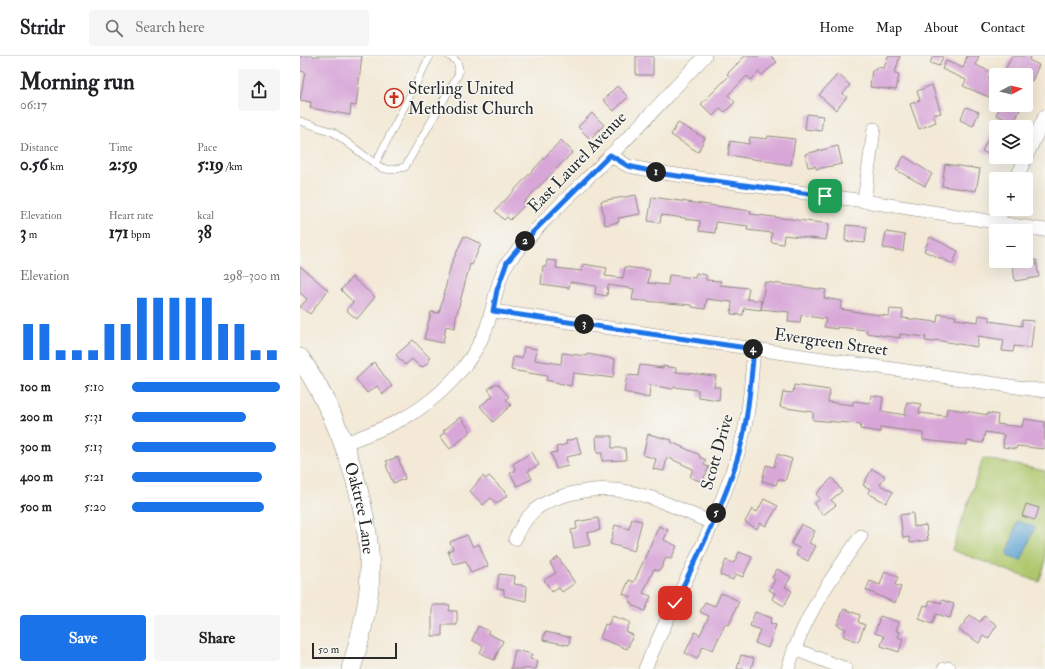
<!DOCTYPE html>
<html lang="en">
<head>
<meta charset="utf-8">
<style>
  body { margin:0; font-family:"IM FELL Double Pica",serif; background:#f6f6f6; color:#202124; height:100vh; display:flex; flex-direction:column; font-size:15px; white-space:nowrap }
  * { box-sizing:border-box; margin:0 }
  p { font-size:13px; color:#757577 }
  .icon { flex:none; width:22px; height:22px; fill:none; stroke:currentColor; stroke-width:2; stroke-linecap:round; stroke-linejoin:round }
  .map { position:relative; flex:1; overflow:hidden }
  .drawer { display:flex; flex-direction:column; background:#fff; width:300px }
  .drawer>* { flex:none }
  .needle { width:26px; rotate:83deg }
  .controls { position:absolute; left:689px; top:12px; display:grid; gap:8px }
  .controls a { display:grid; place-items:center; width:44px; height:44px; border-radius:4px; background:#fff; box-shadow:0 4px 16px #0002; font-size:20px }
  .scale { position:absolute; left:12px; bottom:10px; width:85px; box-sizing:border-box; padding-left:4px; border:2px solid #2b2b2b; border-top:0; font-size:11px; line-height:14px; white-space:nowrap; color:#2b2b2b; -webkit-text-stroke:3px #f6f6f2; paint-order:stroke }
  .pin { position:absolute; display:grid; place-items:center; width:34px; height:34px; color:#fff; margin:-17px; border-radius:8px; box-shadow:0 2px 6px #0006 }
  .km { position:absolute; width:20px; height:20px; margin:-10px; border-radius:50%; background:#222; color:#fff; font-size:11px; line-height:20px; text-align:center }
  .round { display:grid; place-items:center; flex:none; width:42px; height:42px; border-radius:4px; background:#f6f6f6 }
  .head { display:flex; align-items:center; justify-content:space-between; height:68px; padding:0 20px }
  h1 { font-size:22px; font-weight:700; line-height:30px }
  .figures { display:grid; grid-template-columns:repeat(3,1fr); gap:6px; height:68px; padding:4px 20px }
  .figures div { display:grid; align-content:center }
  .figures b { font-size:17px; font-weight:700 }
  .figures small { font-size:11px; font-weight:400 }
  .figures p { font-size:11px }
  .chart { height:112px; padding:8px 20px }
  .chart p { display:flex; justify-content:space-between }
  .chart svg { width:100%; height:72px; margin-top:4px; stroke:#1a73e8; stroke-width:6 }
  .primary-button { display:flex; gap:8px; margin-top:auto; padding:8px 20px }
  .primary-button a { flex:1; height:46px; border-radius:4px; background:#1a73e8; color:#fff; font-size:16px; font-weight:700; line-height:46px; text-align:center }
  .primary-button a+a { background:#f6f6f6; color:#202124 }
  ul { padding:0 20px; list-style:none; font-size:13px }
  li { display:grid; grid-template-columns:64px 48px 1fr; align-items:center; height:30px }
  li i { height:10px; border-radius:5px; background:#1a73e8 }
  header { display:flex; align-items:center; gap:24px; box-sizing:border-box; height:56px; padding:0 20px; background:#fff; border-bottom:1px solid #e0e0e0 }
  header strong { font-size:19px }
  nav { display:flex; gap:22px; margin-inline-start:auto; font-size:14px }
  .search { width:280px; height:36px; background:#f6f6f6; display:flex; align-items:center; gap:10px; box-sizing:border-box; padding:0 14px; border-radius:4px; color:#757577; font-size:15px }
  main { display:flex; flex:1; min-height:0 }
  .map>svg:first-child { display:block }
  .green { fill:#aec76c; stroke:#6c794c }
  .water { fill:#5aa2d1; stroke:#42667e }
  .building { fill:#d8a7d8 }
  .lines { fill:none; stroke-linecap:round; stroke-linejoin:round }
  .lane-casing { stroke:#8f8a80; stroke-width:8 }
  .street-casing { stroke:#8f8a80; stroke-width:14 }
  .secondary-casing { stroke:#8f8a80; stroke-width:20 }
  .lane { stroke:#fff; stroke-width:7 }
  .street { stroke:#fff; stroke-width:13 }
  .secondary { stroke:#fff; stroke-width:19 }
  .route-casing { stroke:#fff; stroke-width:8 }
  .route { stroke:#1a73e8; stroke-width:5 }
  .labels { text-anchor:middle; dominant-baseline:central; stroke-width:3; stroke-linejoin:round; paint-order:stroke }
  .poi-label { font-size:17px; fill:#2b2b2b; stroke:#f6f6f2; text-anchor:start }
  .street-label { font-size:17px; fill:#2b2b2b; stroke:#f6f6f2 }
</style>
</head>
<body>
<header>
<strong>Stridr</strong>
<div class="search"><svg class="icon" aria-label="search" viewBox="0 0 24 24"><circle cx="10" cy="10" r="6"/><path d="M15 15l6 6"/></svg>Search here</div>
<nav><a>Home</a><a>Map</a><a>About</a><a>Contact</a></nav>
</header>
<main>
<section class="drawer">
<div class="head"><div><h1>Morning run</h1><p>06:17</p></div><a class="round"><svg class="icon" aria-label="share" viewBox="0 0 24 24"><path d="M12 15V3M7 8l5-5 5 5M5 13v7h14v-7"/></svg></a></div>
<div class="figures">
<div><p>Distance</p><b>0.56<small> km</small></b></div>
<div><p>Time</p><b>2:59</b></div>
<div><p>Pace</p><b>5:19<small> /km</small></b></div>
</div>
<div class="figures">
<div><p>Elevation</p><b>3<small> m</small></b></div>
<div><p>Heart rate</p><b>171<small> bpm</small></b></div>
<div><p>kcal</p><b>38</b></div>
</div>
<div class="chart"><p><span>Elevation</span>298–300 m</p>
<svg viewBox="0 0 160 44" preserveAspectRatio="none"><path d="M5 44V22M15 44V22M25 44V38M35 44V38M45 44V38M55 44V22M65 44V22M75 44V6M85 44V6M95 44V6M105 44V6M115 44V6M125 44V22M135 44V22M145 44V38M155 44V38"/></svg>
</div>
<ul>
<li><b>100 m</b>5:10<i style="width:100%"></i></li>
<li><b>200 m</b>5:31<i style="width:77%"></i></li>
<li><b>300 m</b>5:13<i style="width:97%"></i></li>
<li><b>400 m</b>5:21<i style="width:88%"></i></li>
<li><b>500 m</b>5:20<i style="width:89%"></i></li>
</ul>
<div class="primary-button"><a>Save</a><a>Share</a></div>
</section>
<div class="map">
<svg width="745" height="613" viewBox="0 0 745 613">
  <rect width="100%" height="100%" fill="#f6f6f2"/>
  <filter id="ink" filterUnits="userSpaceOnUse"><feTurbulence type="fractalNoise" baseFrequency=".025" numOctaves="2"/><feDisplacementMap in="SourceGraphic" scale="8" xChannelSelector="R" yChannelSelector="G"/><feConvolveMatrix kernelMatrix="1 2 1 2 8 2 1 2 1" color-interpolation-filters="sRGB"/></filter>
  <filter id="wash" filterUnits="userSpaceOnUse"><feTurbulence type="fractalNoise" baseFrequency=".012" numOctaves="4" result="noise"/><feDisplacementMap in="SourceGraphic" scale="16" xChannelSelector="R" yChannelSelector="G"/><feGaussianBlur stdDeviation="0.9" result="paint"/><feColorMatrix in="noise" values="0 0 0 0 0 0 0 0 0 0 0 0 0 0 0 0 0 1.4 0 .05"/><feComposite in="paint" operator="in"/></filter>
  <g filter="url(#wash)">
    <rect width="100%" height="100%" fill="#f3e9d6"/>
    <polygon class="green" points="683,402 745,415 745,508 739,526 652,494"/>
    <polygon class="water" points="717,465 735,471 721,505 707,500"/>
    <g id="blocks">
      <g class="building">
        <polygon points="0,0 62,0 56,50 51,49 50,59 10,52 11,46 0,44 5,16 0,15"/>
        <rect x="336" y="0" width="17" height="19"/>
        <polygon points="445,0 471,0 477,6 462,19 459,16 451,24 447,20 428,39 435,46 425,56 420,52 413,60 401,48 429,20 427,18"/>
        <polygon points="588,0 600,0 595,17 599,18 596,34 570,31 572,14 575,14 576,11 584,12"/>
        <polygon points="633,0 643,0 639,10 630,7"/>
        <polygon points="667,0 679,0 676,9 691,16 688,23 695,26 689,41 663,30 666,24 642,13 646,5 663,12"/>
        <polygon points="712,0 731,0 729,4 739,9 732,25 726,22 726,19 721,19 706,12"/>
        <polygon points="538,18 550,29 543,38 547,41 536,54 519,39"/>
        <polygon points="632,29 641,57 633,59 636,66 619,73 610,48 620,44 617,35"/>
        <polygon points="317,30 328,41 314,55 303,44"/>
        <polygon points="701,49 722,49 714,67 696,59"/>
        <polygon points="666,51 679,56 673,70 660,64"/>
        <polygon points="292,57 304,69 290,83 278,71"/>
        <polygon points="507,58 523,60 521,75 505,73"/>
        <polygon points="378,67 405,82 398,96 371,79"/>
        <polygon points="696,67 696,102 682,95"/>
        <polygon points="468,80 495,83 491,109 428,99 430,85 449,88 450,81 467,83"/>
        <polygon points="261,84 273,96 222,148 224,150 210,164 207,161 204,164 195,155"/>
        <polygon points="538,90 542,108 516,113 516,110 508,111 505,98"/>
        <polygon points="604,100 632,118 625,130 596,114"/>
        <polygon points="645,108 680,113 676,135 642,130"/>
        <polygon points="336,139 340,158 318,162 319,166 305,169 301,145"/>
        <polygon points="352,141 451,155 450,158 529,168 526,184 484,179 483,188 471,186 472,177 447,174 448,170 416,166 415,177 399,175 400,165 385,163 385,162 361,159 360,167 348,165"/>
        <polygon points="546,169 567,171 565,187 545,185"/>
        <polygon points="586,176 605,179 603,195 583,192"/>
        <polygon points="164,180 181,188 172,209 170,208 156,261 155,272 146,270 143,287 124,283 131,256 139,257 151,209"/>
        <polygon points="630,181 658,195 653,208 624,195"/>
        <polygon points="247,204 257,205 256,212 282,215 283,208 307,212 305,220 323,222 325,211 350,214 348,227 368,229 369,219 395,222 396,217 406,219 406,224 421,225 420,229 449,232 447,243 462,245 461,254 444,252 443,259 431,258 432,246 407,243 405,253 392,251 392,249 332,244 334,233 308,229 307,240 295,238 296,230 270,226 269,232 241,228 243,210 246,211"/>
        <polygon points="736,204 739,221 715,225 712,205"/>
        <polygon points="0,210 28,234 10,258 0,251 7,243 0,237"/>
        <polygon points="52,221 75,241 57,263 46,254 53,246 41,234"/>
        <polygon points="465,226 526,234 524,242 542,245 540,253 571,258 589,260 590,253 603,254 602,262 637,266 638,258 656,260 655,263 678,266 679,259 690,261 690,265 722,270 722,264 734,265 731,292 714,290 713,296 702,295 704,284 678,280 677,291 635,284 634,286 625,285 626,281 600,278 600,282 566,277 567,274 537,271 537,273 524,271 526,263 501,259 500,267 488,266 489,256 461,253"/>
        <polygon points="113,284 130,302 128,303 130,305 123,311 122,310 120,311 112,303 105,309 96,299"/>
        <polygon points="224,291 237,293 235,304 261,308 262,297 287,300 287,298 315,303 313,322 273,317 271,330 246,324 247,320 211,314 213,301 222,302"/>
        <polygon points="74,306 92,330 83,338 77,330 67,337 56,323"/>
        <polygon points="340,309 363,312 363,310 376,312 376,316 416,320 414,331 420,331 419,344 398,341 398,334 374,331 373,333 350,329 349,342 324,336 327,319 338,320"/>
        <polygon points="195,328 198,328 209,341 206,343 211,349 193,366 180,350 193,340 188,333"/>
        <polygon points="494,329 530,334 528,346 553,349 553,345 570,347 571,339 583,341 581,355 605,359 607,346 621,348 619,357 646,360 647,352 688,359 688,357 698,359 697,368 722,371 724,363 745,366 744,393 717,390 716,393 703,391 704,379 685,376 683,387 667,385 667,389 623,384 623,377 580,371 580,376 560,373 561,368 513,364 513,356 480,351 483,336 493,337"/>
        <polygon points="160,361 171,375 150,393 140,380 145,376 143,375"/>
        <polygon points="348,378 372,384 371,386 400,399 399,401 406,404 404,409 409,411 402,426 390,421 393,413 367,401 364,415 353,413 356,403 343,399"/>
        <polygon points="296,380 312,380 312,392 325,392 326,404 302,405 302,397 297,397"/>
        <polygon points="277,382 281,398 266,401 268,410 256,413 251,397 257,396 256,391 267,388 266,385"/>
        <polygon points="232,396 239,409 228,415 232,423 217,430 210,417 216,414 213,408"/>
        <polygon points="477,398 492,403 485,425 478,423 476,429 462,425 466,409 474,411"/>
        <polygon points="98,401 105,423 93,427 86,409 88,408 86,405"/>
        <polygon points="572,413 585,420 580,429 593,436 586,447 568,437 570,433 563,429"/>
        <polygon points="183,420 185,423 189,420 208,439 196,448 191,442 183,449 170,435"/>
        <polygon points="532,422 542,435 531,444 536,449 523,459 514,448 520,443 516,438"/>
        <polygon points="464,443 478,450 466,470 460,467 457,473 445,466 452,453 457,456"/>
        <polygon points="726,448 739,452 735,464 722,460"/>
        <polygon points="613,457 614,471 626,469 628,484 610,487 609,481 603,482 600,459"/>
        <polygon points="298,462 300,474 287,477 290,489 274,492 271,474 277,473 276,466"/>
        <polygon points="332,463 342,465 334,495 310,488 315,469 329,473"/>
        <polygon points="501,468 515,475 509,487 516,490 508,505 496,499 499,492 491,488"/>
        <polygon points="359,470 368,474 364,484 377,490 371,503 366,501 361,513 359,513 358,515 354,513 343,537 351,540 345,555 332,549 333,547 329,546 331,541 323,538 329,524 334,526"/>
        <polygon points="167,479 173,491 179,488 188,510 171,517 166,505 153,508 148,495 153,493 150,486"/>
        <polygon points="439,496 452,501 443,521 435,518 433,524 420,519 426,504 434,507"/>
        <polygon points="258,501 275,527 262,536 259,532 252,536 244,524 256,517 250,507"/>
        <polygon points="477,513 491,521 485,531 492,535 484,550 472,543 475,537 469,534 475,524 472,522"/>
        <polygon points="585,515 598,521 595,529 601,531 595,547 566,534 570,525 580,529"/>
        <polygon points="199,518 215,520 214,528 227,530 226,545 204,540 204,534 197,533"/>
        <polygon points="421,537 439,545 429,569 425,568 413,594 403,590 397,603 385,597 395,576 400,579 409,560 400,556 405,546 415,550"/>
        <polygon points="630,544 641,547 642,544 654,548 650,562 636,558 632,568 619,563 624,549 628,550"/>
        <polygon points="132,549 150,549 149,555 157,555 157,569 142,569 142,580 132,580"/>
        <polygon points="544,553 560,559 558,566 565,569 558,586 543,580 546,573 537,569"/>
        <polygon points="455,556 472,562 470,567 476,569 468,592 455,587 460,574 450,570"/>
        <polygon points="670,559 680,566 684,560 697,569 688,583 683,580 679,587 659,574"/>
        <polygon points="312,560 330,566 326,576 333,579 327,593 300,582 305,568 308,569"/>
        <polygon points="580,560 599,566 596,575 600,576 598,581 603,583 599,596 581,590 584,580 575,577"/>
        <polygon points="178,570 189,575 187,577 203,585 194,604 180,597 183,590 172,584"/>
        <polygon points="245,576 270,581 269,589 243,584"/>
        <polygon points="215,594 232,598 230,603 238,605 236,613 211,613"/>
        <polygon points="441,599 454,602 451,613 437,613"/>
      </g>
    </g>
  </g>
  <g filter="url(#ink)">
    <use href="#blocks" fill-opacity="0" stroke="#8f8a80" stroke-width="1"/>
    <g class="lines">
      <defs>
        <g id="lane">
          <path d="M0,65L33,76L81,112L91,114L105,111L158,19C160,8 158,5 149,0"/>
          <polyline points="75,108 130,0"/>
        </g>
        <g id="street">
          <polyline points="310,99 328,110 363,117 564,145 745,174"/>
          <polyline points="716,123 745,60"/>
          <polyline points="564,145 574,73"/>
          <polyline points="697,166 703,153"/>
          <polyline points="193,255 745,335"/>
          <path d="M43,388C63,380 84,373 104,362C138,344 172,309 186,273C193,255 198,218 209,205C239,167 275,135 309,101C342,68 373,33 405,0"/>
          <path d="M215,483C227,457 238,447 266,439C324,423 360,445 412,467"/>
          <polyline points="494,593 546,613"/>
          <path d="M345,613C377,536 421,464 442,383C450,354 451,323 454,293"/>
          <path d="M488,613C502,563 531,522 561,480"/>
          <polyline points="644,613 649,612"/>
        </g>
        <g id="secondary">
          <path id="s1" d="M0,302C41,362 75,461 69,533C66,561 59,587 51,613"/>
        </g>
      </defs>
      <use href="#lane" class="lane-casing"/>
      <use href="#street" class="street-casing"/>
      <use href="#secondary" class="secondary-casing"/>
      <use href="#lane" class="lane"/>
      <use href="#street" class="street"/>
      <use href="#secondary" class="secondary"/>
    </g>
  </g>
  <g class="lines" filter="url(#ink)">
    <defs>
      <path id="route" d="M375,547C400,494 430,439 443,381C449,352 451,322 454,293L193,255L197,234L207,206L233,176L310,99L328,110L363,118L525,140"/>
    </defs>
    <use href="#route" class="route-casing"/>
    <use href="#route" class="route"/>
  </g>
  <defs>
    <symbol id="church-ring" viewBox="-11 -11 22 22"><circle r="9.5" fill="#f6f6f2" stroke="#c8321e" stroke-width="1.5"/><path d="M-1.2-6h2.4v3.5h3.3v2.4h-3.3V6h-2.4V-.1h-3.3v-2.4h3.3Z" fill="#c8321e"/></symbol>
  </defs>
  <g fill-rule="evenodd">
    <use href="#church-ring" x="83" y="31" width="22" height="22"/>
  </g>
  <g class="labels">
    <g class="poi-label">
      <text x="108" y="32">Sterling United<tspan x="108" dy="20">Methodist Church</tspan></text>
    </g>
    <g class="street-label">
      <text transform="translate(277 106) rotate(-46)">East Laurel Avenue</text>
      <text transform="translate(531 286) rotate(8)">Evergreen Street</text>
      <text transform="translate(417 396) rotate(-74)">Scott Drive</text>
      <text stroke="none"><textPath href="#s1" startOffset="163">Oaktree Lane</textPath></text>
    </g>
  </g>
</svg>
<div class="controls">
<a><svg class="needle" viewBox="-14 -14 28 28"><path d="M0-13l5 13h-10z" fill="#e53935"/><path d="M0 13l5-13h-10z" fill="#757577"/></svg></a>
<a><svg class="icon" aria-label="layers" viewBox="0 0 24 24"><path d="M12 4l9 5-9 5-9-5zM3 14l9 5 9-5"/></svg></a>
<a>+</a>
<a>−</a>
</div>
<div class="scale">50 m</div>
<div class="pin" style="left:525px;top:140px;background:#1e9e55"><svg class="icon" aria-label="arrive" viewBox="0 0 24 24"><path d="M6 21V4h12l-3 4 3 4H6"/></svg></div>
<div class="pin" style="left:375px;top:547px;background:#d93025"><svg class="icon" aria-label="check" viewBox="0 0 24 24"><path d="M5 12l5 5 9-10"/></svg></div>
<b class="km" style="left:356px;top:116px">1</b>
<b class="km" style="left:225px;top:185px">2</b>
<b class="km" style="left:284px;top:268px">3</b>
<b class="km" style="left:453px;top:293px">4</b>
<b class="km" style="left:416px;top:457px">5</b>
</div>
</main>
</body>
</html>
